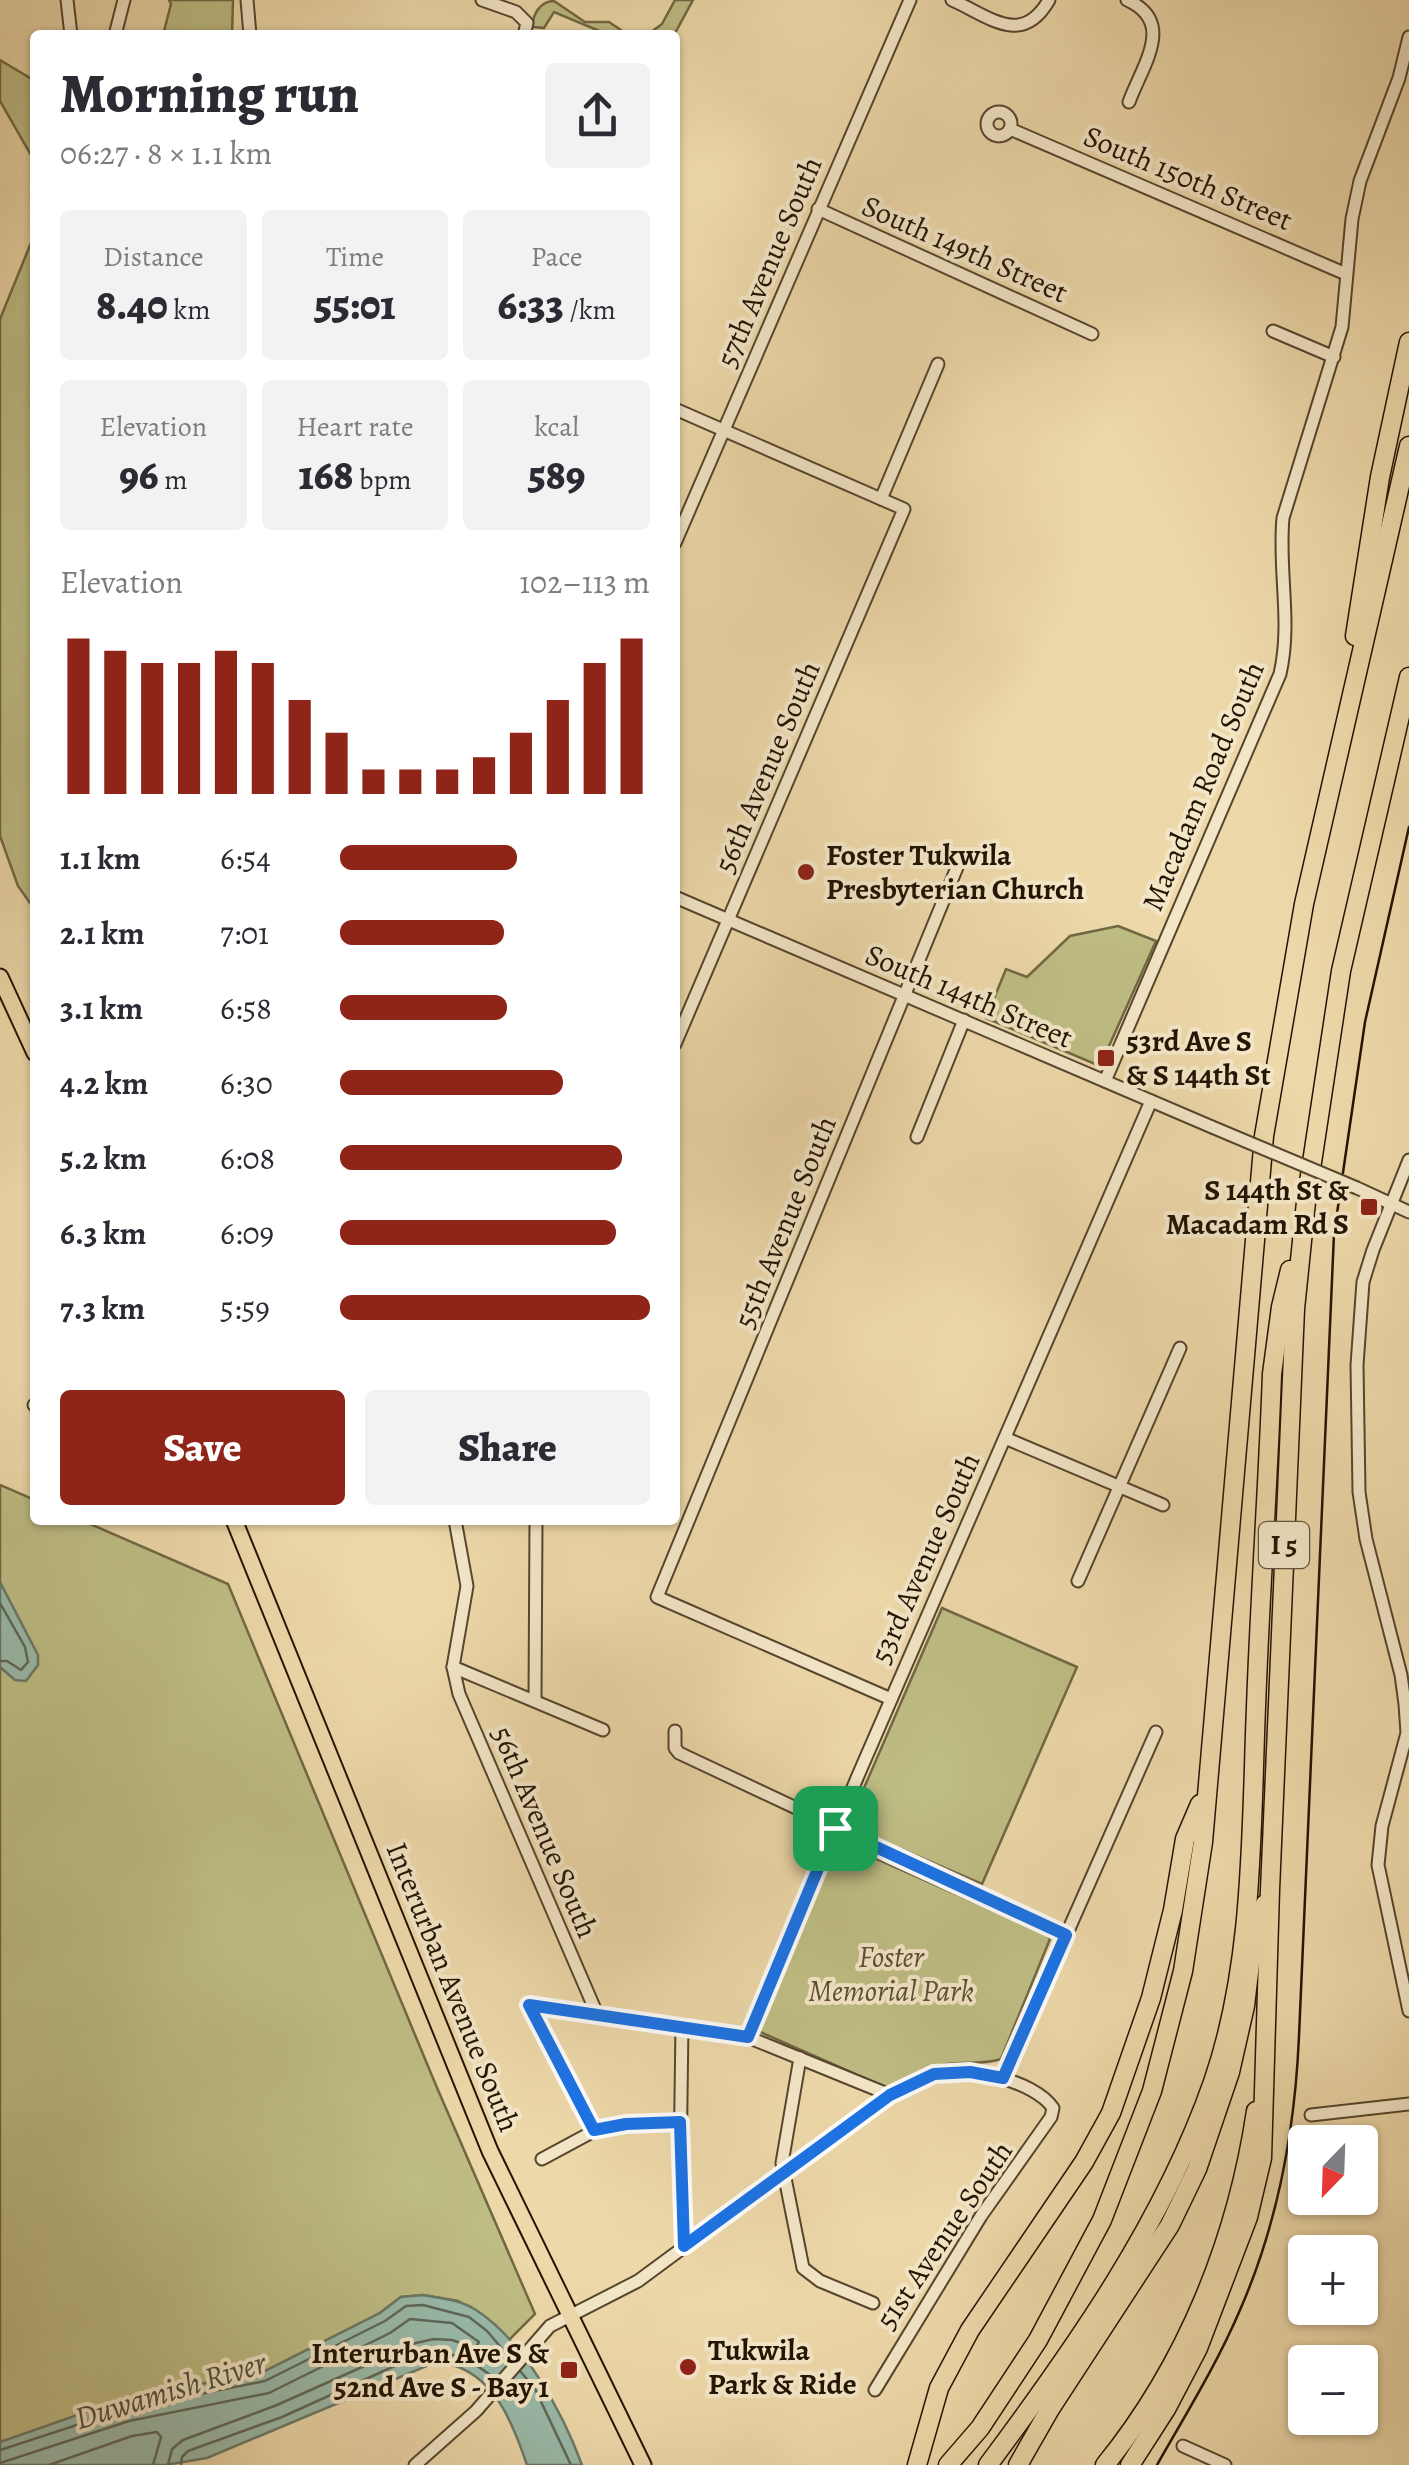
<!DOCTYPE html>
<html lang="en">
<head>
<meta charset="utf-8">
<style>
  body { margin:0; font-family:Alegreya,serif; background:#f2f2f3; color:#2b2b33; height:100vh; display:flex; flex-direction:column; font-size:38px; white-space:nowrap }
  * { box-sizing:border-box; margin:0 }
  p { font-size:32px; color:#7c7c81 }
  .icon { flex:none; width:55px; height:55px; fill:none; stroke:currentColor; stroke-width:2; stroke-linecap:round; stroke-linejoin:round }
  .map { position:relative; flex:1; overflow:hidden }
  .panel { position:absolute; left:30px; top:30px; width:650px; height:1495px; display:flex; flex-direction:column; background:#fff; border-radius:10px; box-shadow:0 2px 8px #0004 }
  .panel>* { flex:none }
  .needle { width:65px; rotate:203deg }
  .fabs { position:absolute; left:1288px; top:2125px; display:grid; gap:20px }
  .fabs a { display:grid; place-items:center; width:90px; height:90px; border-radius:10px; background:#fff; box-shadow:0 2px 8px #0004; font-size:50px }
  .pin { position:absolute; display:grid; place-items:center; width:85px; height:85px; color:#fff; margin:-42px; border-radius:20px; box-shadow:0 5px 15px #0006 }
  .round { display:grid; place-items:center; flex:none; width:105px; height:105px; border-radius:10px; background:#f2f2f3 }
  .summary { display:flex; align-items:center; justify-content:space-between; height:170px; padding:0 30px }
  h1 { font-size:55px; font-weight:800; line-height:75px }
  .stats { display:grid; grid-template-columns:repeat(3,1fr); gap:15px; height:170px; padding:10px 30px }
  .stats div { display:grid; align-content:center; border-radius:10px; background:#f2f2f3; text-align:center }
  .stats b { font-size:42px; font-weight:800 }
  .stats small { font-size:28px; font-weight:400 }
  .stats p { font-size:28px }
  .chart { height:280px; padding:20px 30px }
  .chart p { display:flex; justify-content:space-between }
  .chart svg { width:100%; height:180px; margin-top:10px; stroke:#8f2418; stroke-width:6 }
  .action { display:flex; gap:20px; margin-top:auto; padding:20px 30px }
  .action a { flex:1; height:115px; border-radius:10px; background:#8f2418; color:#fff; font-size:40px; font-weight:800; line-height:115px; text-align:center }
  .action a+a { background:#f2f2f3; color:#2b2b33 }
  ul { padding:0 30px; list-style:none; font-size:32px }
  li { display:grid; grid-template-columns:160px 120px 1fr; align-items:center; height:75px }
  li i { height:25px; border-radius:12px; background:#8f2418 }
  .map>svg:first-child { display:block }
  .green { fill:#bebd84; stroke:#716844; stroke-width:2.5 }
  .water { fill:#99baaa; stroke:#6a7868; stroke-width:2.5 }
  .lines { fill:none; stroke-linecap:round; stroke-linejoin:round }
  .shore { stroke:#5e6757; stroke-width:2.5 }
  .minor-casing { stroke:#56452d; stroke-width:15 }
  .major-casing { stroke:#241404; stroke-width:19 }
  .highway-casing { stroke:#241404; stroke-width:21 }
  .minor { stroke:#f3e6c7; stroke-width:11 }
  .major { stroke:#edd8a9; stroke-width:15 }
  .highway { stroke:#edd8a9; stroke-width:18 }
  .tram { stroke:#241404; stroke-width:2.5 }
  .minor-bridge-casing { stroke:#56452d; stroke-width:15; stroke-linecap:butt }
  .minor-bridge { stroke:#f3e6c7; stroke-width:11 }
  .route-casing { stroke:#fff; stroke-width:20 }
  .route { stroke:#1a73e8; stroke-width:12 }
  .poi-dot { fill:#8f2418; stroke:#f3e6c7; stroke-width:4 }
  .labels { text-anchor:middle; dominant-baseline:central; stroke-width:8; stroke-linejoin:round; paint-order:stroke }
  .shield { fill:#f3e6c7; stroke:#62533e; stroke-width:2.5 }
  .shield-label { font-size:28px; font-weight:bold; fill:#241404 }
  .street-label { font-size:30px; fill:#241404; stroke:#f3e6c7 }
  .poi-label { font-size:30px; font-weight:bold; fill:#241404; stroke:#f3e6c7; text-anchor:start }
  .park-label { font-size:30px; font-style:italic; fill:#5a4f31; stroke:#f3e6c7 }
  .water-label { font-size:32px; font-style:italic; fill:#4d4e3e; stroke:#f3e6c7 }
</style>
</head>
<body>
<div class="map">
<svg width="1409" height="2465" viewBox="0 0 1409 2465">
  <rect width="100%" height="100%" fill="#edd8a9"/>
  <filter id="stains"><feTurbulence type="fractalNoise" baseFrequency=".002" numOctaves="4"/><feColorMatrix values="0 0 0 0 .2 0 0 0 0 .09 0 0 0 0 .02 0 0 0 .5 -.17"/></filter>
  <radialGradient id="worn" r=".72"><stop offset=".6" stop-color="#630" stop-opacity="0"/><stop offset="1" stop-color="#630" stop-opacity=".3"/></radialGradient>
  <g class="green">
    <polygon points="169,0 233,0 232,35 163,35 171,4"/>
    <polygon points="675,0 693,0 674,35 647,35 662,24"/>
    <path d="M554,1L585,22H609L628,35H609L554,12L544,28L533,27C532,14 541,1 554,1Z"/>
    <polygon points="0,60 35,81 35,162 0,101"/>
    <polygon points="35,233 35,910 18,886 0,836 0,319"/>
    <polygon points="1118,926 1156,941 1101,1064 1095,1064 986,1018 1006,969 1027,977 1070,936"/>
    <polygon points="0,1485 35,1500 35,1520 81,1520 228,1584 435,2083 535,2314 509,2340 494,2324 458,2301 423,2295 401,2297 380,2313 263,2372 0,2442"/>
    <polygon points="942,1608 1077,1667 982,1884 859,1831 851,1818"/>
    <path d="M843,1844L1046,1934L1050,1939L1001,2059C987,2064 974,2062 959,2063C931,2064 912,2074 889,2089L758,2031L834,1853Z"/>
  </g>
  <g class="water">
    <polygon points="0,1582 38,1655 38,1665 26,1681 15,1680 0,1667"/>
    <path d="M423,2295C441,2298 461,2300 476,2310C524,2341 563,2413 582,2465H527C512,2420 491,2366 436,2362L207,2458L165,2465H0V2442L123,2399L263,2372L380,2313L401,2297Z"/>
  </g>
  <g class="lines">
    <g class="shore">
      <polyline points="0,1603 25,1647 28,1662 21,1670 7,1661 0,1661"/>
      <polyline points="521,2372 535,2389 571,2465"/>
      <polyline points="0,2450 126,2409 265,2381 385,2321 406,2306 423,2305 469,2317 487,2331 511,2359"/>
      <polyline points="0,2463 129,2421 269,2393 390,2333 410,2319 452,2323 479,2342 475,2348 452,2340 434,2339 416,2343 277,2405 183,2440 172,2449 168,2465"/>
      <polyline points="49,2465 132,2436 157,2432 161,2437 153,2465"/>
      <path d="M181,2465L182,2457L188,2451L282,2417L419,2355C450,2348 470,2359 494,2378"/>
    </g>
    <defs>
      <g id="minor">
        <polyline points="67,0 71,35"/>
        <polyline points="247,0 250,35"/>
        <polyline points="482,0 516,12 527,23 524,35"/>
        <path d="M952,0C990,17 1022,47 1049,0"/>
        <path d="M1127,0C1176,22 1143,64 1129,102"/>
        <polyline points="115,35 124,0"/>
        <circle cx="999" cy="124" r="12"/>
        <polyline points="1010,129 1346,274"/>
        <polyline points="818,209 1092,334"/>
        <polyline points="1273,331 1334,357"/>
        <polyline points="675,409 904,509 675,1044"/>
        <polyline points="881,499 938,364"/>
        <polyline points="675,543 910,0"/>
        <polyline points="675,897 1212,1127"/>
        <path d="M1105,1081L1280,674C1292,622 1278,570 1283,518L1342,327L1352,219L1360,181L1399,78L1409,37"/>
        <polyline points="917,1137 964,1020"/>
        <polyline points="1409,1160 1373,1250 1363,1282 1357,1365 1359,1492 1366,1539 1401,1675 1405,1704 1407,1733 1382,1826 1378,1865 1409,2011"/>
        <polyline points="1357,1188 1409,1212"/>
        <polyline points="34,1405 35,1406"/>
        <polyline points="1005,1438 1163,1505"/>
        <polyline points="455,1520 467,1586 453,1667 459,1694 597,2014"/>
        <polyline points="1078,1581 1180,1348"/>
        <polyline points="453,1667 603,1730"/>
        <polyline points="891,1699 657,1597 958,865"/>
        <polyline points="535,1700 536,1520"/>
        <polyline points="675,1731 675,1748 679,1753 1066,1935"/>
        <polyline points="529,2005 745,2036 890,2095"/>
        <polyline points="529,2005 594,2131"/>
        <polyline points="682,2025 680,2172 684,2247"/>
        <polyline points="748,2037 857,1778 1151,1101"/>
        <polyline points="800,2058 782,2163 803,2268 820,2281 873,2303"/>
        <polyline points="1003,2078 1156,1732"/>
        <polyline points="1311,2115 1409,2104"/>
        <polyline points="542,2159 594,2131 627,2124 680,2122"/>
        <polyline points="1183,2446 1225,2465"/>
        <path d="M415,2465L476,2411L550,2326L638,2281L890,2095C904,2088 919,2079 934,2074C965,2065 1034,2080 1053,2108L1051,2117L981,2216L875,2390"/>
      </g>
      <g id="major">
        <polyline points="0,977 35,1053"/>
        <polyline points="234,1520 490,2151 643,2465"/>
      </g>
      <g id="highway">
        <polyline points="1355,636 1380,477 1409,342"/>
        <polyline points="917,2465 939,2388 970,2330 1084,2162 1111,2113 1151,1998 1173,1910 1185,1839 1200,1804"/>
        <polyline points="948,2465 980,2428 1038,2340 1102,2220 1152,2091 1183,1971 1203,1842 1264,1136 1304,904 1409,446"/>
        <path d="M988,2465C1076,2347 1164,2222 1213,2082C1254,1964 1251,1830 1256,1707C1260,1596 1268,1485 1272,1374L1281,1307L1290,1270"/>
        <polyline points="1018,2465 1050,2409 1170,2225 1197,2169 1230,2072 1245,2006 1253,1938 1265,1904"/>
        <path d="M1105,2465C1187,2364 1237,2239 1256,2111"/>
        <polyline points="1130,2465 1166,2409 1198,2348 1248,2217 1262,2158 1270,1890 1295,1309 1306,1202 1341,971 1409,677"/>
      </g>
    </defs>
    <use href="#minor" class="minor-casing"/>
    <use href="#major" class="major-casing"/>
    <use href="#highway" class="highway-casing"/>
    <use href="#minor" class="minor"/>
    <use href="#major" class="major"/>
    <use href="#highway" class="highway"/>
    <path class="tram" d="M1157,2465C1186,2414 1217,2364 1240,2310C1278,2223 1295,2131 1299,2036L1334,1234L1365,1022L1409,827"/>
    <defs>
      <polyline id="minor-bridge" points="1212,1127 1357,1188"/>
    </defs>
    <use href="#minor-bridge" class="minor-bridge-casing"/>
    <use href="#minor-bridge" class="minor-bridge"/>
  </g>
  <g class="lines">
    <defs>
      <polygon id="route" points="835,1828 1066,1935 1003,2078 970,2072 934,2074 890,2095 684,2246 680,2122 626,2124 594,2130 529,2005 748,2037"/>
    </defs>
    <use href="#route" class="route-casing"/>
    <use href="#route" class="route"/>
  </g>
  <g class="poi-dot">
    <circle cx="806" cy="872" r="10"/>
    <rect x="1096" y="1048" width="20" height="20" rx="5"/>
    <rect x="1359" y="1197" width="20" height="20" rx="5"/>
    <circle cx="688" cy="2367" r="10"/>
    <rect x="559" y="2360" width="20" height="20" rx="5"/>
  </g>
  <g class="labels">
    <rect class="shield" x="1259" y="1522" width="50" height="46" rx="8"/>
    <g class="shield-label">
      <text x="1284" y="1545">I 5</text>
    </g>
    <g class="street-label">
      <text transform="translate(1188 178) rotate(23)">South 150th Street</text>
      <text transform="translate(965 249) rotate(24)">South 149th Street</text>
      <text transform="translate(769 262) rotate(-67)">57th Avenue South</text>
      <text transform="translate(767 767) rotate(-67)">56th Avenue South</text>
      <text transform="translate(1203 786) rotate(-67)">Macadam Road South</text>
      <text transform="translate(969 996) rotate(23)">South 144th Street</text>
      <text transform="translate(785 1222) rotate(-68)">55th Avenue South</text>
      <text transform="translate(925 1558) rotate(-66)">53rd Avenue South</text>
      <text transform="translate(545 1832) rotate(67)">56th Avenue South</text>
      <text transform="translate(453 1987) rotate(68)">Interurban Avenue South</text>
      <text transform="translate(944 2235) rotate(-56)">51st Avenue South</text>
    </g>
    <g class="poi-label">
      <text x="826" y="855">Foster Tukwila<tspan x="826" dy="34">Presbyterian Church</tspan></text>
      <text x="1126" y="1041">53rd Ave S<tspan x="1126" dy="34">&amp; S 144th St</tspan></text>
      <text x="1349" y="1190" text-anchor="end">S 144th St &amp;<tspan x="1349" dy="34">Macadam Rd S</tspan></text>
      <text x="708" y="2350">Tukwila<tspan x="708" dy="34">Park &amp; Ride</tspan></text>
      <text x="549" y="2353" text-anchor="end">Interurban Ave S &amp;<tspan x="549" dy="34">52nd Ave S - Bay 1</tspan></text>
    </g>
    <g class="park-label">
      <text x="891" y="1957">Foster<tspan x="891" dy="34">Memorial Park</tspan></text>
    </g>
    <g class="water-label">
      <text transform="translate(170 2390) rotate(-17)">Duwamish River</text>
    </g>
  </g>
  <rect width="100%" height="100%" filter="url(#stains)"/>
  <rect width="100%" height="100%" fill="url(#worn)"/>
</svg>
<div class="fabs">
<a><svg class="needle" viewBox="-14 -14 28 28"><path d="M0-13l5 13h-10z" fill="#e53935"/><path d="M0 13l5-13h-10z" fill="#7c7c81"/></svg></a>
<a>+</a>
<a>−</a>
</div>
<div class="pin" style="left:835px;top:1828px;background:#1e9e55"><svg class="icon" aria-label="arrive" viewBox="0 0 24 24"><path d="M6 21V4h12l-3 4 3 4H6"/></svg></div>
<section class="panel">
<div class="summary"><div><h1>Morning run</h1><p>06:27 · 8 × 1.1 km</p></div><a class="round"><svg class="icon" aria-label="share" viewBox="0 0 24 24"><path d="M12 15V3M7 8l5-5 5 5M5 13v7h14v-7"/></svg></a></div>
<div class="stats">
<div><p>Distance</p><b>8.40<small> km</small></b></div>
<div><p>Time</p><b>55:01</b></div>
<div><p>Pace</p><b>6:33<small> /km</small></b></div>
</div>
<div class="stats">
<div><p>Elevation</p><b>96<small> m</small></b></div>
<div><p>Heart rate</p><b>168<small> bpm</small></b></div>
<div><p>kcal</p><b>589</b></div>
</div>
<div class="chart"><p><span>Elevation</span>102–113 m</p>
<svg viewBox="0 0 160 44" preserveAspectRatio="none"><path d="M5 44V6M15 44V9M25 44V12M35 44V12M45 44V9M55 44V12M65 44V21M75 44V29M85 44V38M95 44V38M105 44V38M115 44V35M125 44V29M135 44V21M145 44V12M155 44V6"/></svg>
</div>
<ul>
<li><b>1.1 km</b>6:54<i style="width:57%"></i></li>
<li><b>2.1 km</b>7:01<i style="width:53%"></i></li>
<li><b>3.1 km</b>6:58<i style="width:54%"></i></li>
<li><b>4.2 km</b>6:30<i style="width:72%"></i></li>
<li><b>5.2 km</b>6:08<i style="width:91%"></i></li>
<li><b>6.3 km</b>6:09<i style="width:89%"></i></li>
<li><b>7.3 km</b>5:59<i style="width:100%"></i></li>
</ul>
<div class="action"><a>Save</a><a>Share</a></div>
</section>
</div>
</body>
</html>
